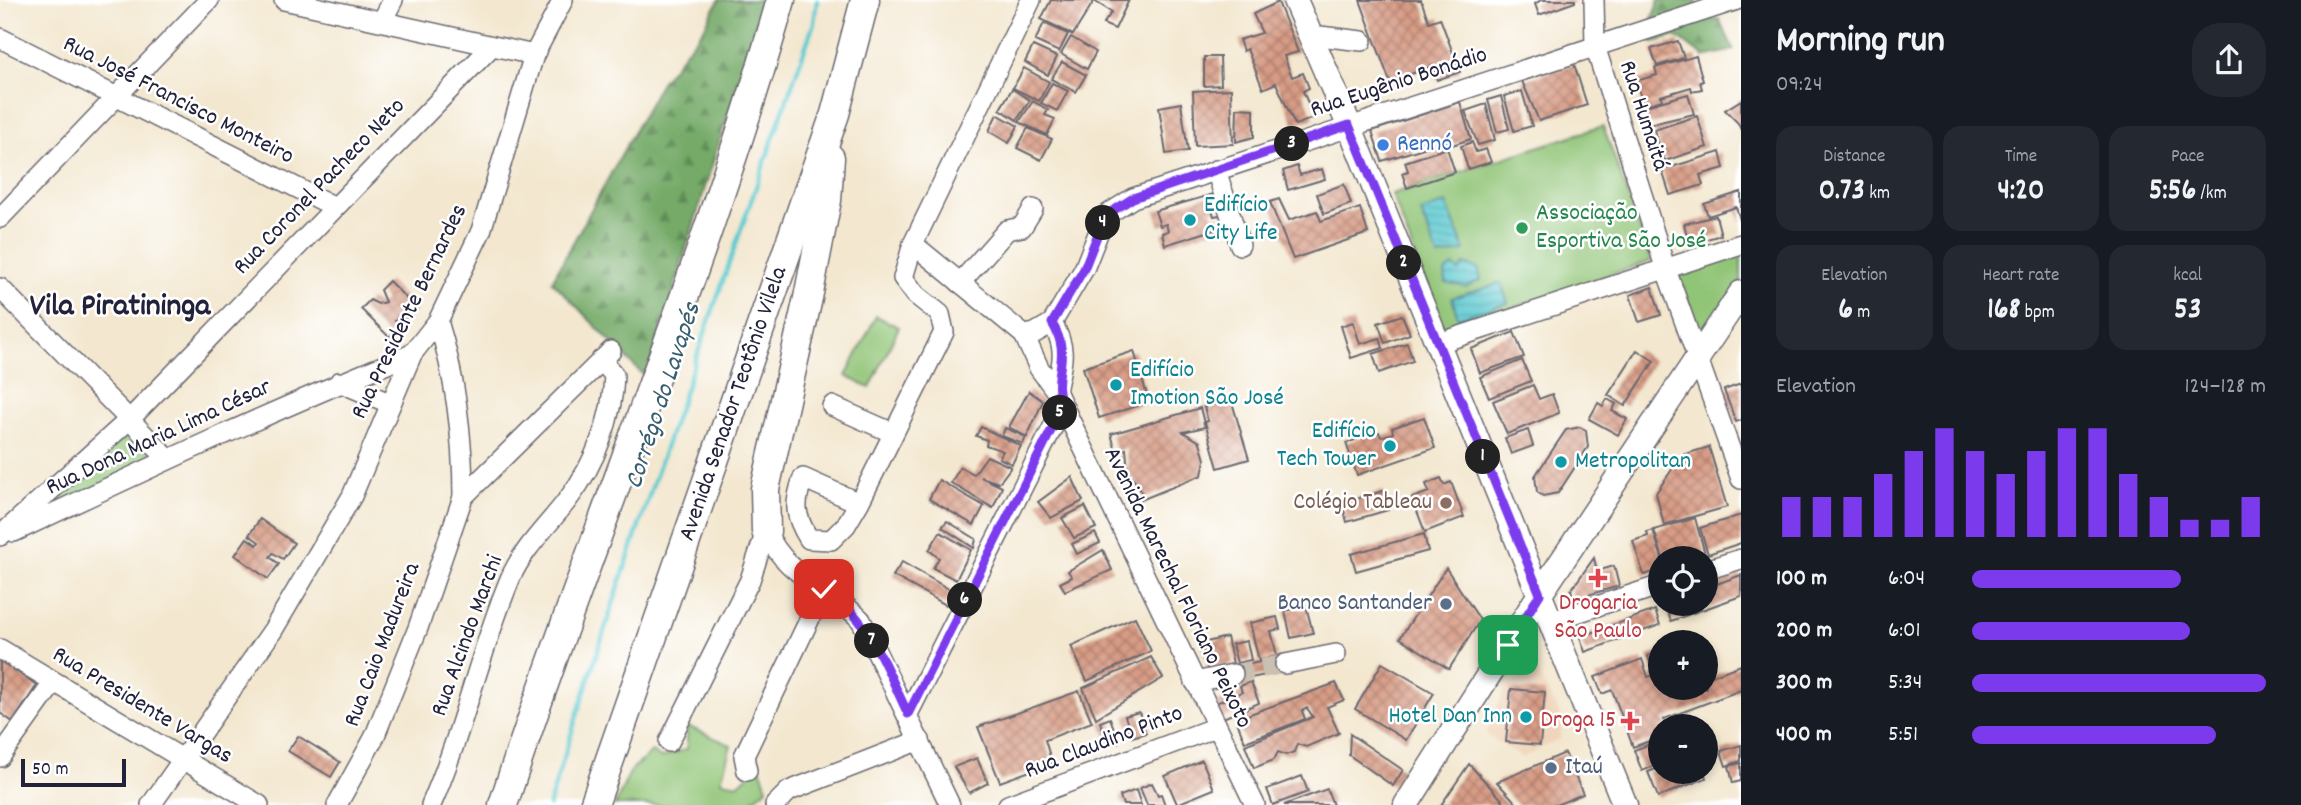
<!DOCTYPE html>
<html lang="en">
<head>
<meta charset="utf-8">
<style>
  body { margin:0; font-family:Dekko,sans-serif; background:#242831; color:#f1f3f6; height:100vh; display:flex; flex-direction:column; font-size:26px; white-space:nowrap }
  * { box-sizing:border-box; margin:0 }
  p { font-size:23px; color:#9ea1a6 }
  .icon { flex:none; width:38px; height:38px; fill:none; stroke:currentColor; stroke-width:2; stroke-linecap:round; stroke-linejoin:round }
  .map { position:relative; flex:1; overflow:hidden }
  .panel { display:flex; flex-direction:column; background:#171b24; width:560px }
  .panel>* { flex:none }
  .controls { position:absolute; left:1648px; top:546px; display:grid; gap:14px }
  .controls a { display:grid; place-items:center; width:70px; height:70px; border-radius:50%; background:#171b24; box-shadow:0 4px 10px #0003; font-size:35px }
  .scale { position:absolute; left:21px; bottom:18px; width:105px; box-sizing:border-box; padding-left:7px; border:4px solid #22223b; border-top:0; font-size:19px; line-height:24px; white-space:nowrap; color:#22223b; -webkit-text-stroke:5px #fff; paint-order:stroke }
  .pin { position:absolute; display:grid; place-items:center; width:60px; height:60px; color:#fff; margin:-30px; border-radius:14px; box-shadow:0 4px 10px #0006 }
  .km { position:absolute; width:35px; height:35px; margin:-18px; border-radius:50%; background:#222; color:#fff; font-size:19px; line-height:35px; text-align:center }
  .round { display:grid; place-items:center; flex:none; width:74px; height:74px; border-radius:28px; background:#242831 }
  .headline { display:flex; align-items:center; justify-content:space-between; height:119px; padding:0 35px }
  h1 { font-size:38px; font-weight:700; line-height:52px }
  .figures { display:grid; grid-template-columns:repeat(3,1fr); gap:10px; height:119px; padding:7px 35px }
  .figures div { display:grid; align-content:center; border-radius:18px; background:#242831; text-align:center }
  .figures b { font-size:30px; font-weight:700 }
  .figures small { font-size:19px; font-weight:400 }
  .figures p { font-size:19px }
  .chart { height:196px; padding:14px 35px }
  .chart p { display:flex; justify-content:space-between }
  .chart svg { width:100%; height:126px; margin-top:7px; stroke:#7c3aed; stroke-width:6 }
  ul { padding:0 35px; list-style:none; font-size:23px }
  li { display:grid; grid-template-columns:112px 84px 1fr; align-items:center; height:52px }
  li i { height:18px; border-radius:9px; background:#7c3aed }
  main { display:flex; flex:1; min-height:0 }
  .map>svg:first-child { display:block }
  .built { fill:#f0d5bc }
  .green { fill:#90c476; stroke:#597358; stroke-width:2 }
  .forest { fill:url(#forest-firs); stroke:#4b6651; stroke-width:2 }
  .water { fill:url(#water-rules); stroke:#407686; stroke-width:2 }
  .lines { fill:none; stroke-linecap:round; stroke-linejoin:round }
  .stream { stroke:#5dcad0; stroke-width:4.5 }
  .building { fill:url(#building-cross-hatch) }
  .minor-tunnel { stroke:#c9c0b1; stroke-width:19; stroke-dasharray:19 10; stroke-linecap:butt }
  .minor-casing { stroke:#6b676f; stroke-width:22 }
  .major-casing { stroke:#6b676f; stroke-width:27 }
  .highway-casing { stroke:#6b676f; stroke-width:31 }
  .minor { stroke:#fff; stroke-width:19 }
  .major { stroke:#fff; stroke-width:24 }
  .highway { stroke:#fff; stroke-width:28 }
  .route-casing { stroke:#fff; stroke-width:14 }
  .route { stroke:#7c3aed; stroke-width:9 }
  .shop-dot { fill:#3f7fe0; stroke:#fff; stroke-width:2.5 }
  .culture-dot { fill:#0f9aa8; stroke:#fff; stroke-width:2.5 }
  .leisure-dot { fill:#2e9e5b; stroke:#fff; stroke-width:2.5 }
  .education-dot { fill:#8d6e63; stroke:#fff; stroke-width:2.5 }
  .health-dot { fill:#e0444e; stroke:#fff; stroke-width:2.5 }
  .service-dot { fill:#5c6f8a; stroke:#fff; stroke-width:2.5 }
  .labels { text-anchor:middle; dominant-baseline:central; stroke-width:5; stroke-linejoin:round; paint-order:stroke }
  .street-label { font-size:24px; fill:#22223b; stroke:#fff }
  .shop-label { font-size:24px; fill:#366cbe; stroke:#fff; text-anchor:start }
  .culture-label { font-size:24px; fill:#0d838f; stroke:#fff; text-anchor:start }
  .leisure-label { font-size:24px; fill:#27864d; stroke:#fff; text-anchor:start }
  .education-label { font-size:24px; fill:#785e54; stroke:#fff; text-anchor:end }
  .service-label { font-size:24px; fill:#4e5e75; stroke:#fff; text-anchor:end }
  .health-label { font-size:24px; fill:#be3a42; stroke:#fff }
  .water-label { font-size:26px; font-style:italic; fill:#375d6f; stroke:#fff }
  .district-label { font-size:32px; font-weight:bold; fill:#22223b; stroke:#fff }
</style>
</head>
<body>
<main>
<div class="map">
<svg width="1741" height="805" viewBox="0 0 1741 805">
  <defs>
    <pattern id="forest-firs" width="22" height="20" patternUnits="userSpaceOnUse" patternTransform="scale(1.75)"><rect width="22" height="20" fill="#74aa67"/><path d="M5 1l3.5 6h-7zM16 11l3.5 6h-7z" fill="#5f8a56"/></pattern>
    <pattern id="water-rules" width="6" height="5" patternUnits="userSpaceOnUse" patternTransform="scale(1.75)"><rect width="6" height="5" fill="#5dcad0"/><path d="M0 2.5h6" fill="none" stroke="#51adb4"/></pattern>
    <pattern id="building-cross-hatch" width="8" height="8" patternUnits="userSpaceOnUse" patternTransform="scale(1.75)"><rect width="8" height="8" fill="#d89c85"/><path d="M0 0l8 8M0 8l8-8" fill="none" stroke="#af7f6e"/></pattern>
  </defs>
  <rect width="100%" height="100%" fill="#fff"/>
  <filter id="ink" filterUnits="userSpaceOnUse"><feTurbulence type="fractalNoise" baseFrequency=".0143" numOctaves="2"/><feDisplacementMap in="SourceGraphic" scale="14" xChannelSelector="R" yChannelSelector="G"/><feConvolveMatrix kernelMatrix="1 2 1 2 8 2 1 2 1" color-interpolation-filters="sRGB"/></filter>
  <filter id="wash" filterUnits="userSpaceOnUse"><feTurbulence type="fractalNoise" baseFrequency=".00686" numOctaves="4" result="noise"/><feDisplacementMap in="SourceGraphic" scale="28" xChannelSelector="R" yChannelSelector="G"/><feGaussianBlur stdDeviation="1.57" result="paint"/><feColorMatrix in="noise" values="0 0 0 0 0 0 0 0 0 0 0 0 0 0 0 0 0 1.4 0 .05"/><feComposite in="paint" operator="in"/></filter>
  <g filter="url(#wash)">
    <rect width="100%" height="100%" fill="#f3e7cf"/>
    <polygon class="built" points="1533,664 1561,716 1561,738 1522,758 1486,734 1504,691"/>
    <g class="green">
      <polygon points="1603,126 1651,261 1443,331 1392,194"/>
      <polygon points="1741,250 1741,281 1702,341 1678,273"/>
      <polygon points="876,316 899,327 870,388 846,376"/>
      <polygon points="124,422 154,457 19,525"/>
      <polygon points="687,726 731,745 721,781 739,784 759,764 767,788 748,805 615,805 631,770 652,752 661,758 687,749"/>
    </g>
    <g class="forest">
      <polygon points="719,0 763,0 653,356 644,376 552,281 661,82 703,30"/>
      <polygon points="1659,0 1697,0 1696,18 1719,19 1734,50 1704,57 1676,36 1652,43 1645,37"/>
    </g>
    <g class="water">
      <polygon points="1446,203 1465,251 1438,257 1421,212"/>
      <polygon points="1465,264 1479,269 1481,280 1466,287 1446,283 1445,272 1453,266 1459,271"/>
      <polygon points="1501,283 1508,303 1458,318 1452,298"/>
    </g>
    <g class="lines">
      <path class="stream" d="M549,805C630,542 722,282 814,23L817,0"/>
    </g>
    <g id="blocks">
      <g class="building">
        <polygon points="1051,0 1129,0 1115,29 1103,24 1112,12 1094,1 1073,35 1041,19"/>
        <polygon points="1360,0 1421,0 1429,22 1440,18 1460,72 1437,80 1432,66 1390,82"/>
        <polygon points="1541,0 1575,0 1575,2 1539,15 1535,4"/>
        <polygon points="1278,2 1298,52 1284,56 1292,77 1303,73 1309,88 1303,91 1314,118 1295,125 1276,83 1263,89 1247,49 1243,51 1239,40 1262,33 1253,14"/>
        <polygon points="1044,23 1068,34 1059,52 1035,41"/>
        <polygon points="1071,37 1096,52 1087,69 1061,54"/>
        <polygon points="1678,41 1684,58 1657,66 1651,49"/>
        <polygon points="1033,46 1057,57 1048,75 1025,62"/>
        <polygon points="1696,56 1703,81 1700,82 1702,89 1692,91 1691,87 1661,96 1662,100 1643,106 1636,81 1657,75 1655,68"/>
        <polygon points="1204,57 1220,57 1221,85 1204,86"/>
        <polygon points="1062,62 1086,75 1076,92 1051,79"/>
        <polygon points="1574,64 1587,105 1539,121 1522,81"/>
        <polygon points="1024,68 1049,82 1039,101 1013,88"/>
        <polygon points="1052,83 1068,91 1057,111 1041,103"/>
        <polygon points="1012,89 1030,100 1017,120 1000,109"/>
        <polygon points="1231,89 1233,144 1195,146 1193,91"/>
        <polygon points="1522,91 1532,126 1514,131 1504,96"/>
        <polygon points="1688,94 1694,114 1647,125 1642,107"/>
        <polygon points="1501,96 1509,129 1497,132 1488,100"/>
        <polygon points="1741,100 1741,130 1738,123 1725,110"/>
        <polygon points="1033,101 1048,110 1045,115 1055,119 1047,135 1019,122"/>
        <polygon points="1460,102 1471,139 1452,145 1449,140 1382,161 1372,131"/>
        <polygon points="1181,103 1188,151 1166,154 1159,107"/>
        <polygon points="1486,104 1495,140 1478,145 1465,111"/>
        <polygon points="1237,108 1254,109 1254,137 1236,142"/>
        <polygon points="997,114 1018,126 1009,143 989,131"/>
        <polygon points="1697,116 1707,147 1665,161 1654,130"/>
        <polygon points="1028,128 1052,139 1041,160 1017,148"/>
        <polygon points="1472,142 1476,152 1486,149 1491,162 1468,169 1461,146"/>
        <polygon points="1447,148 1455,172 1407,188 1402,173 1408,171 1405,162"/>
        <polygon points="1720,152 1724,168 1700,175 1703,185 1670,195 1662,170"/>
        <polygon points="1297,166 1300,175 1322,169 1325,179 1288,190 1283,171"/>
        <polygon points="1344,184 1351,204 1324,214 1317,194"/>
        <polygon points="1741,192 1741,223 1736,207 1708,216 1704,204"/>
        <polygon points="1214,194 1218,208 1212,210 1214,216 1220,215 1223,227 1165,245 1162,233 1168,231 1166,224 1160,226 1155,211"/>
        <polygon points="1279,199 1289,220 1317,211 1321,221 1360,208 1368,233 1293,259 1270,202"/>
        <polygon points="1716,216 1721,235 1689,244 1684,224"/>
        <polygon points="389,281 417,309 406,320 400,315 395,321 398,329 389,337 361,309 370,300 378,304 385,302 380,290"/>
        <polygon points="1652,287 1661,315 1639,322 1630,295"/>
        <polygon points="1402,315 1410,334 1385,343 1378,323"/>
        <polygon points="1353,322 1360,344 1380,338 1383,348 1351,358 1341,326"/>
        <polygon points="1514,332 1524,357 1480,373 1471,349"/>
        <polygon points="1407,343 1413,361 1379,373 1373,354"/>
        <polygon points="1637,350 1654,361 1625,406 1608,395"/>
        <polygon points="1134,351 1149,402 1099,418 1083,368"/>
        <polygon points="1522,360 1531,381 1489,398 1480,377"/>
        <polygon points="1741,384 1741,420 1736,422 1724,390"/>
        <polygon points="1533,385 1539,399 1552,394 1559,413 1507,434 1493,401"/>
        <polygon points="1029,391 1043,401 1027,437 1009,427"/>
        <polygon points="1231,399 1249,459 1218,468 1205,422 1208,421 1204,407"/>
        <polygon points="1607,399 1616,404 1612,411 1627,419 1618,435 1589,419 1598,403 1603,406"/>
        <polygon points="1200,408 1205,427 1183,432 1200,442 1205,460 1202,475 1141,500 1143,494 1128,471 1126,449 1116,451 1111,434"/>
        <polygon points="1424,417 1435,448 1357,475 1346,443 1379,432 1381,437 1393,433 1392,428"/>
        <polygon points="981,427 1021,446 1012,464 999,458 1003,451 986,445 987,440 976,436"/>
        <polygon points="1580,427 1586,431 1588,447 1558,493 1543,496 1537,492 1535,476 1566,430"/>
        <polygon points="1005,428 1026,437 1023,444 1002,436"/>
        <polygon points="1528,430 1533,446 1511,454 1505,438"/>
        <polygon points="1709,447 1727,507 1664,525 1656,493 1682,455"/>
        <polygon points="987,456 1011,467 999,483 981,477 1002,487 993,508 951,483 960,467 974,474"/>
        <polygon points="1072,477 1083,501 1051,518 1038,502"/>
        <polygon points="1441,478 1444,485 1451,482 1464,517 1425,532 1412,498 1429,492 1426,484"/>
        <polygon points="939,480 984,506 974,525 929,499"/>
        <polygon points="1383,491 1388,510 1347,522 1342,503"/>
        <polygon points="1085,506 1096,528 1074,538 1062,518"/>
        <polygon points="1741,515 1741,543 1708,554 1700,528"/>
        <polygon points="1695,518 1705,554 1689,558 1663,558 1654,530"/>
        <polygon points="260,519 294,543 283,559 273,553 270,557 279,564 268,579 235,555 247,538 257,545 259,542 249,535"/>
        <polygon points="947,521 976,539 974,548 942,527"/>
        <polygon points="1653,530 1662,558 1661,570 1644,575 1633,541 1648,536 1647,532"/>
        <polygon points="940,532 971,550 956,580 933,568 939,558 929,550"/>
        <polygon points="1095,533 1100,543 1077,554 1072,544"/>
        <polygon points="1424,534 1428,551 1356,571 1351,554"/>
        <polygon points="1103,550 1112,570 1065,591 1060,583 1072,577 1068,571"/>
        <polygon points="1594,558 1597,571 1614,566 1619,586 1574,599 1571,590"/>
        <polygon points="902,562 954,592 946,605 893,576"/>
        <polygon points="1446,568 1480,620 1449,669 1400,638"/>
        <polygon points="1741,575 1741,596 1671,621 1664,604 1706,604 1706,588"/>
        <polygon points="1306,606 1313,633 1291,638 1285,611"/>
        <polygon points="1655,610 1660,625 1585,652 1580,637"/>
        <polygon points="1135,617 1151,651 1087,681 1071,646"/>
        <polygon points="1277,617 1280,629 1271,631 1277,656 1259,661 1250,623"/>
        <polygon points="1227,637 1233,664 1208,670 1202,643"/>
        <polygon points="1247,641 1251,660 1237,663 1232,644"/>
        <polygon points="1661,651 1661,688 1706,688 1706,678 1741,665 1741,690 1664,719 1666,726 1661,726 1661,737 1633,747 1612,690 1602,694 1595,677 1642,659 1648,677 1654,675 1648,656"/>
        <polygon points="1151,657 1163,678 1096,718 1083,688"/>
        <polygon points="1283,657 1286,671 1235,681 1232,668"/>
        <polygon points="0,661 37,685 13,722 0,713"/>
        <polygon points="1382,663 1434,693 1406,740 1355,709"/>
        <polygon points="1251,682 1259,703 1223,718 1216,703 1242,692 1240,686"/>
        <polygon points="1336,683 1344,700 1327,707 1339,733 1306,747 1297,744 1294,752 1286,755 1278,752 1274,760 1254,768 1245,745 1313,717 1307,708 1302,711 1305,719 1245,742 1236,719"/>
        <polygon points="1511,689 1545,692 1540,745 1506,742"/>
        <polygon points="1079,691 1092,722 1045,740 1052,763 1000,782 978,727"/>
        <polygon points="1139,712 1146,733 1132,737 1125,716"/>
        <polygon points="1110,718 1119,742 1109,745 1100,722"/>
        <polygon points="1350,734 1403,770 1393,786 1349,755"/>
        <polygon points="298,736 340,762 331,777 288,751"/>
        <polygon points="1661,740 1661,763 1642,771 1634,750"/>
        <polygon points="1741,745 1741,761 1726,766 1721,751"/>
        <polygon points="1565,753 1583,794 1556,805 1518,805 1497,782"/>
        <polygon points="977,758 988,783 969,793 954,767"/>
        <polygon points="1202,760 1214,789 1177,804 1165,776"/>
        <polygon points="1741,763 1741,781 1733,783 1729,766"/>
        <polygon points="1469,764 1507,805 1441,805"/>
        <polygon points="1661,767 1661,772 1704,772 1706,778 1658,797 1648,772"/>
        <polygon points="1302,776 1308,792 1273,805 1267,789"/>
        <polygon points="1152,783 1158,795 1161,794 1165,805 1147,805 1140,788"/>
        <polygon points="1327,789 1333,805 1284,805"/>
        <polygon points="1136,790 1141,805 1123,805 1120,796"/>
      </g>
    </g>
  </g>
  <g filter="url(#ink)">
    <use href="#blocks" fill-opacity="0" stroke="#6b676f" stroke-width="2"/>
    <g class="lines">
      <polyline class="minor-tunnel" points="1233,674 1285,664"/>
      <defs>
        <g id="minor">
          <polyline points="284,0 534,55"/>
          <polyline points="1594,0 1595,46 1665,267 1741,479"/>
          <polyline points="382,21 393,0"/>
          <polyline points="1311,35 1362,41"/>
          <polyline points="0,38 335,207"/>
          <polyline points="1216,170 1240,245"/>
          <polyline points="0,218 209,0"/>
          <path d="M913,244L1024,335L1039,368L1056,391C1062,363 1068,349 1052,323"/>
          <polyline points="960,283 1007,230 1022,227 1033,209"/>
          <polyline points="0,288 168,459"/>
          <path d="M438,321C456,379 463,435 463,497"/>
          <polyline points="1024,335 1035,333 1052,323 1084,269 1105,216 1133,198 1737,0"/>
          <polyline points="1436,344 1741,244"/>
          <polyline points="339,382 389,403"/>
          <polyline points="1056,391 1255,805"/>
          <polyline points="832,406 893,433"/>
          <path d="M859,503L803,478C794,504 794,515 809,539L831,540L846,525L859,503L944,332L940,314L916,295L903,278L913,244L1031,0"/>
          <path d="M766,531C787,578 827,585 861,620L950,805"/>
          <path d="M14,532C145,470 277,408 412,354"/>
          <polyline points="0,536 131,418 492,46"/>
          <polyline points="1706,570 1741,559"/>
          <polyline points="1552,621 1661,585"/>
          <polyline points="0,649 259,805"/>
          <polyline points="1285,664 1336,654"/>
          <polyline points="1195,682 1233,674"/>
          <polyline points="908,714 1063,407"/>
          <polyline points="669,742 750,580 766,531"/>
          <polyline points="0,757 54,682"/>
          <polyline points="747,771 744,756 824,589"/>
          <polyline points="151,805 273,630 352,496 412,354 438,321 481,231 534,55 563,0"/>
          <polyline points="337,805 374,738 418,628 463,497 611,351"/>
          <path d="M431,805C463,732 479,653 510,579C523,548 549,525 569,498C595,464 613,417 614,375L601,360"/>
          <polyline points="775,805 789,791 920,740"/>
          <polyline points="1008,805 1216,727"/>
        </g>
        <g id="major">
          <polyline points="1295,0 1349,125 1625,805"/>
          <polyline points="1406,805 1540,594 1741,293"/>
        </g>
        <g id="highway">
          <polyline points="766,531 765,489 808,298 827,200 830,158"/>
          <path d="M503,805C591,535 703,273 781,0"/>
          <polyline points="594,805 835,114 865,0"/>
        </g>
      </defs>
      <use href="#minor" class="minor-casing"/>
      <use href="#major" class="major-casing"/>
      <use href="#highway" class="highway-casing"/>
      <use href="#minor" class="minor"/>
      <use href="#major" class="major"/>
      <use href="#highway" class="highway"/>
    </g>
  </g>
  <g class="lines" filter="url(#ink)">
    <defs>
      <path id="route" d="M824,589C869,615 886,669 908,714L1063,407C1049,374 1074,359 1052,323L1084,269L1105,216L1133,198L1349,125L1540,594L1508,645"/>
    </defs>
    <use href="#route" class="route-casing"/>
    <use href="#route" class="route"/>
  </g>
  <circle class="shop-dot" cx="1383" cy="145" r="7"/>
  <g class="culture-dot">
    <circle cx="1190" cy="220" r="7"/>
    <circle cx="1116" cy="385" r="7"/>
    <circle cx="1390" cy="446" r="7"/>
    <circle cx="1561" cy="462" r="7"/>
    <circle cx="1526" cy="717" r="7"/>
  </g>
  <circle class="leisure-dot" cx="1522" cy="228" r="7"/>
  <circle class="education-dot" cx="1446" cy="503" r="7"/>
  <g class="health-dot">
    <path d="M1594.5 567.5h7v7h7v7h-7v7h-7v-7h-7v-7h7z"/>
    <path d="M1626.5 710.5h7v7h7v7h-7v7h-7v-7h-7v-7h7z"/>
  </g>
  <g class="service-dot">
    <circle cx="1446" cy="604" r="7"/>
    <circle cx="1551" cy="768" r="7"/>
  </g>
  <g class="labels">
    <g class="street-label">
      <text transform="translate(1399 83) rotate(-18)">Rua Eugênio Bonádio</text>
      <text transform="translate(178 101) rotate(27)">Rua José Francisco Monteiro</text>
      <text transform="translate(1643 116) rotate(72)">Rua Humaitá</text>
      <text transform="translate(320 187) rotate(-46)">Rua Coronel Pacheco Neto</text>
      <text transform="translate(410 312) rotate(-64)">Rua Presidente Bernardes</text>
      <text transform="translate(734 404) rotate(-71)">Avenida Senador Teotônio Vilela</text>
      <text transform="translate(159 438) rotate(-25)">Rua Dona Maria Lima César</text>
      <text transform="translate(1177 588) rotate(64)">Avenida Marechal Floriano Peixoto</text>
      <text transform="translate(468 636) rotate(-70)">Rua Alcindo Marchi</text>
      <text transform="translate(383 645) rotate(-69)">Rua Caio Madureira</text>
      <text transform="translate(142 706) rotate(31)">Rua Presidente Vargas</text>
      <text transform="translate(1104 743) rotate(-21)">Rua Claudino Pinto</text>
    </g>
    <g class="shop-label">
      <text x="1397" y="145">Rennó</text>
    </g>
    <g class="culture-label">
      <text x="1204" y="206">Edifício<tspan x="1204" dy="28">City Life</tspan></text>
      <text x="1130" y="371">Edifício<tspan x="1130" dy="28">Imotion São José</tspan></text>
      <text x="1376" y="432" text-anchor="end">Edifício<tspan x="1376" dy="28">Tech Tower</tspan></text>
      <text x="1575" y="462">Metropolitan</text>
      <text x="1512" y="717" text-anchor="end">Hotel Dan Inn</text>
    </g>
    <g class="leisure-label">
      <text x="1536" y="214">Associação<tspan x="1536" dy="28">Esportiva São José</tspan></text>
    </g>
    <g class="education-label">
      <text x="1432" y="503">Colégio Tableau</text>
    </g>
    <g class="service-label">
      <text x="1432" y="604">Banco Santander</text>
      <text x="1565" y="768" text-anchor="start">Itaú</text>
    </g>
    <g class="health-label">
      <text x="1598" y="604">Drogaria<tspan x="1598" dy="28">São Paulo</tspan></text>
      <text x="1616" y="721" text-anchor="end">Droga 15</text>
    </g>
    <g class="water-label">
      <text transform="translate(664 396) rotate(-72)">Corrégo do Lavapés</text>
    </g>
    <g class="district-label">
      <text x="120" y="308">Vila Piratininga</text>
    </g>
  </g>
</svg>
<div class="controls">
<a><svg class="icon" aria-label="locate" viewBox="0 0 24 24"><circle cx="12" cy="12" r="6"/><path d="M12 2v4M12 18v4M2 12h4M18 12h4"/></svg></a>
<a>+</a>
<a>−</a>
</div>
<div class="scale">50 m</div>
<div class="pin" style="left:1508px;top:645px;background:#1e9e55"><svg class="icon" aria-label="arrive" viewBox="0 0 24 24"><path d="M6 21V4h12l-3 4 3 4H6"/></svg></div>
<div class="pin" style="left:824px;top:589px;background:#d93025"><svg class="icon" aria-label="check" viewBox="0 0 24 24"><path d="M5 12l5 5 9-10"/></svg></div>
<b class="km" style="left:1483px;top:457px">1</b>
<b class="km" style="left:1404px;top:263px">2</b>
<b class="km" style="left:1292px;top:144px">3</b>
<b class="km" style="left:1103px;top:223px">4</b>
<b class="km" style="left:1060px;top:413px">5</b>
<b class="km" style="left:965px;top:600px">6</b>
<b class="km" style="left:872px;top:641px">7</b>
</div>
<section class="panel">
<div class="headline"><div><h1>Morning run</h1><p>09:24</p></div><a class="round"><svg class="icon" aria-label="share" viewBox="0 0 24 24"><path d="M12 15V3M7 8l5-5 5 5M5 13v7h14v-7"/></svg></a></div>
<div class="figures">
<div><p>Distance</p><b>0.73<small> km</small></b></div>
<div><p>Time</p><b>4:20</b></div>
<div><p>Pace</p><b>5:56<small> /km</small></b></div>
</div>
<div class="figures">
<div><p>Elevation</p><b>6<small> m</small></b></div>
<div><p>Heart rate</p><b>168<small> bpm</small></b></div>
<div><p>kcal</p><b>53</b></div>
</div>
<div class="chart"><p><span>Elevation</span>124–128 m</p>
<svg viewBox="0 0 160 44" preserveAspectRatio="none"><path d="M5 44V30M15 44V30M25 44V30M35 44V22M45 44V14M55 44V6M65 44V14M75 44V22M85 44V14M95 44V6M105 44V6M115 44V22M125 44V30M135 44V38M145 44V38M155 44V30"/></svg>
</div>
<ul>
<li><b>100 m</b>6:04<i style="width:71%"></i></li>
<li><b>200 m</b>6:01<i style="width:74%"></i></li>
<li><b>300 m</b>5:34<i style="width:100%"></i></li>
<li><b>400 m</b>5:51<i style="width:83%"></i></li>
</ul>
</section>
</main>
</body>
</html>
